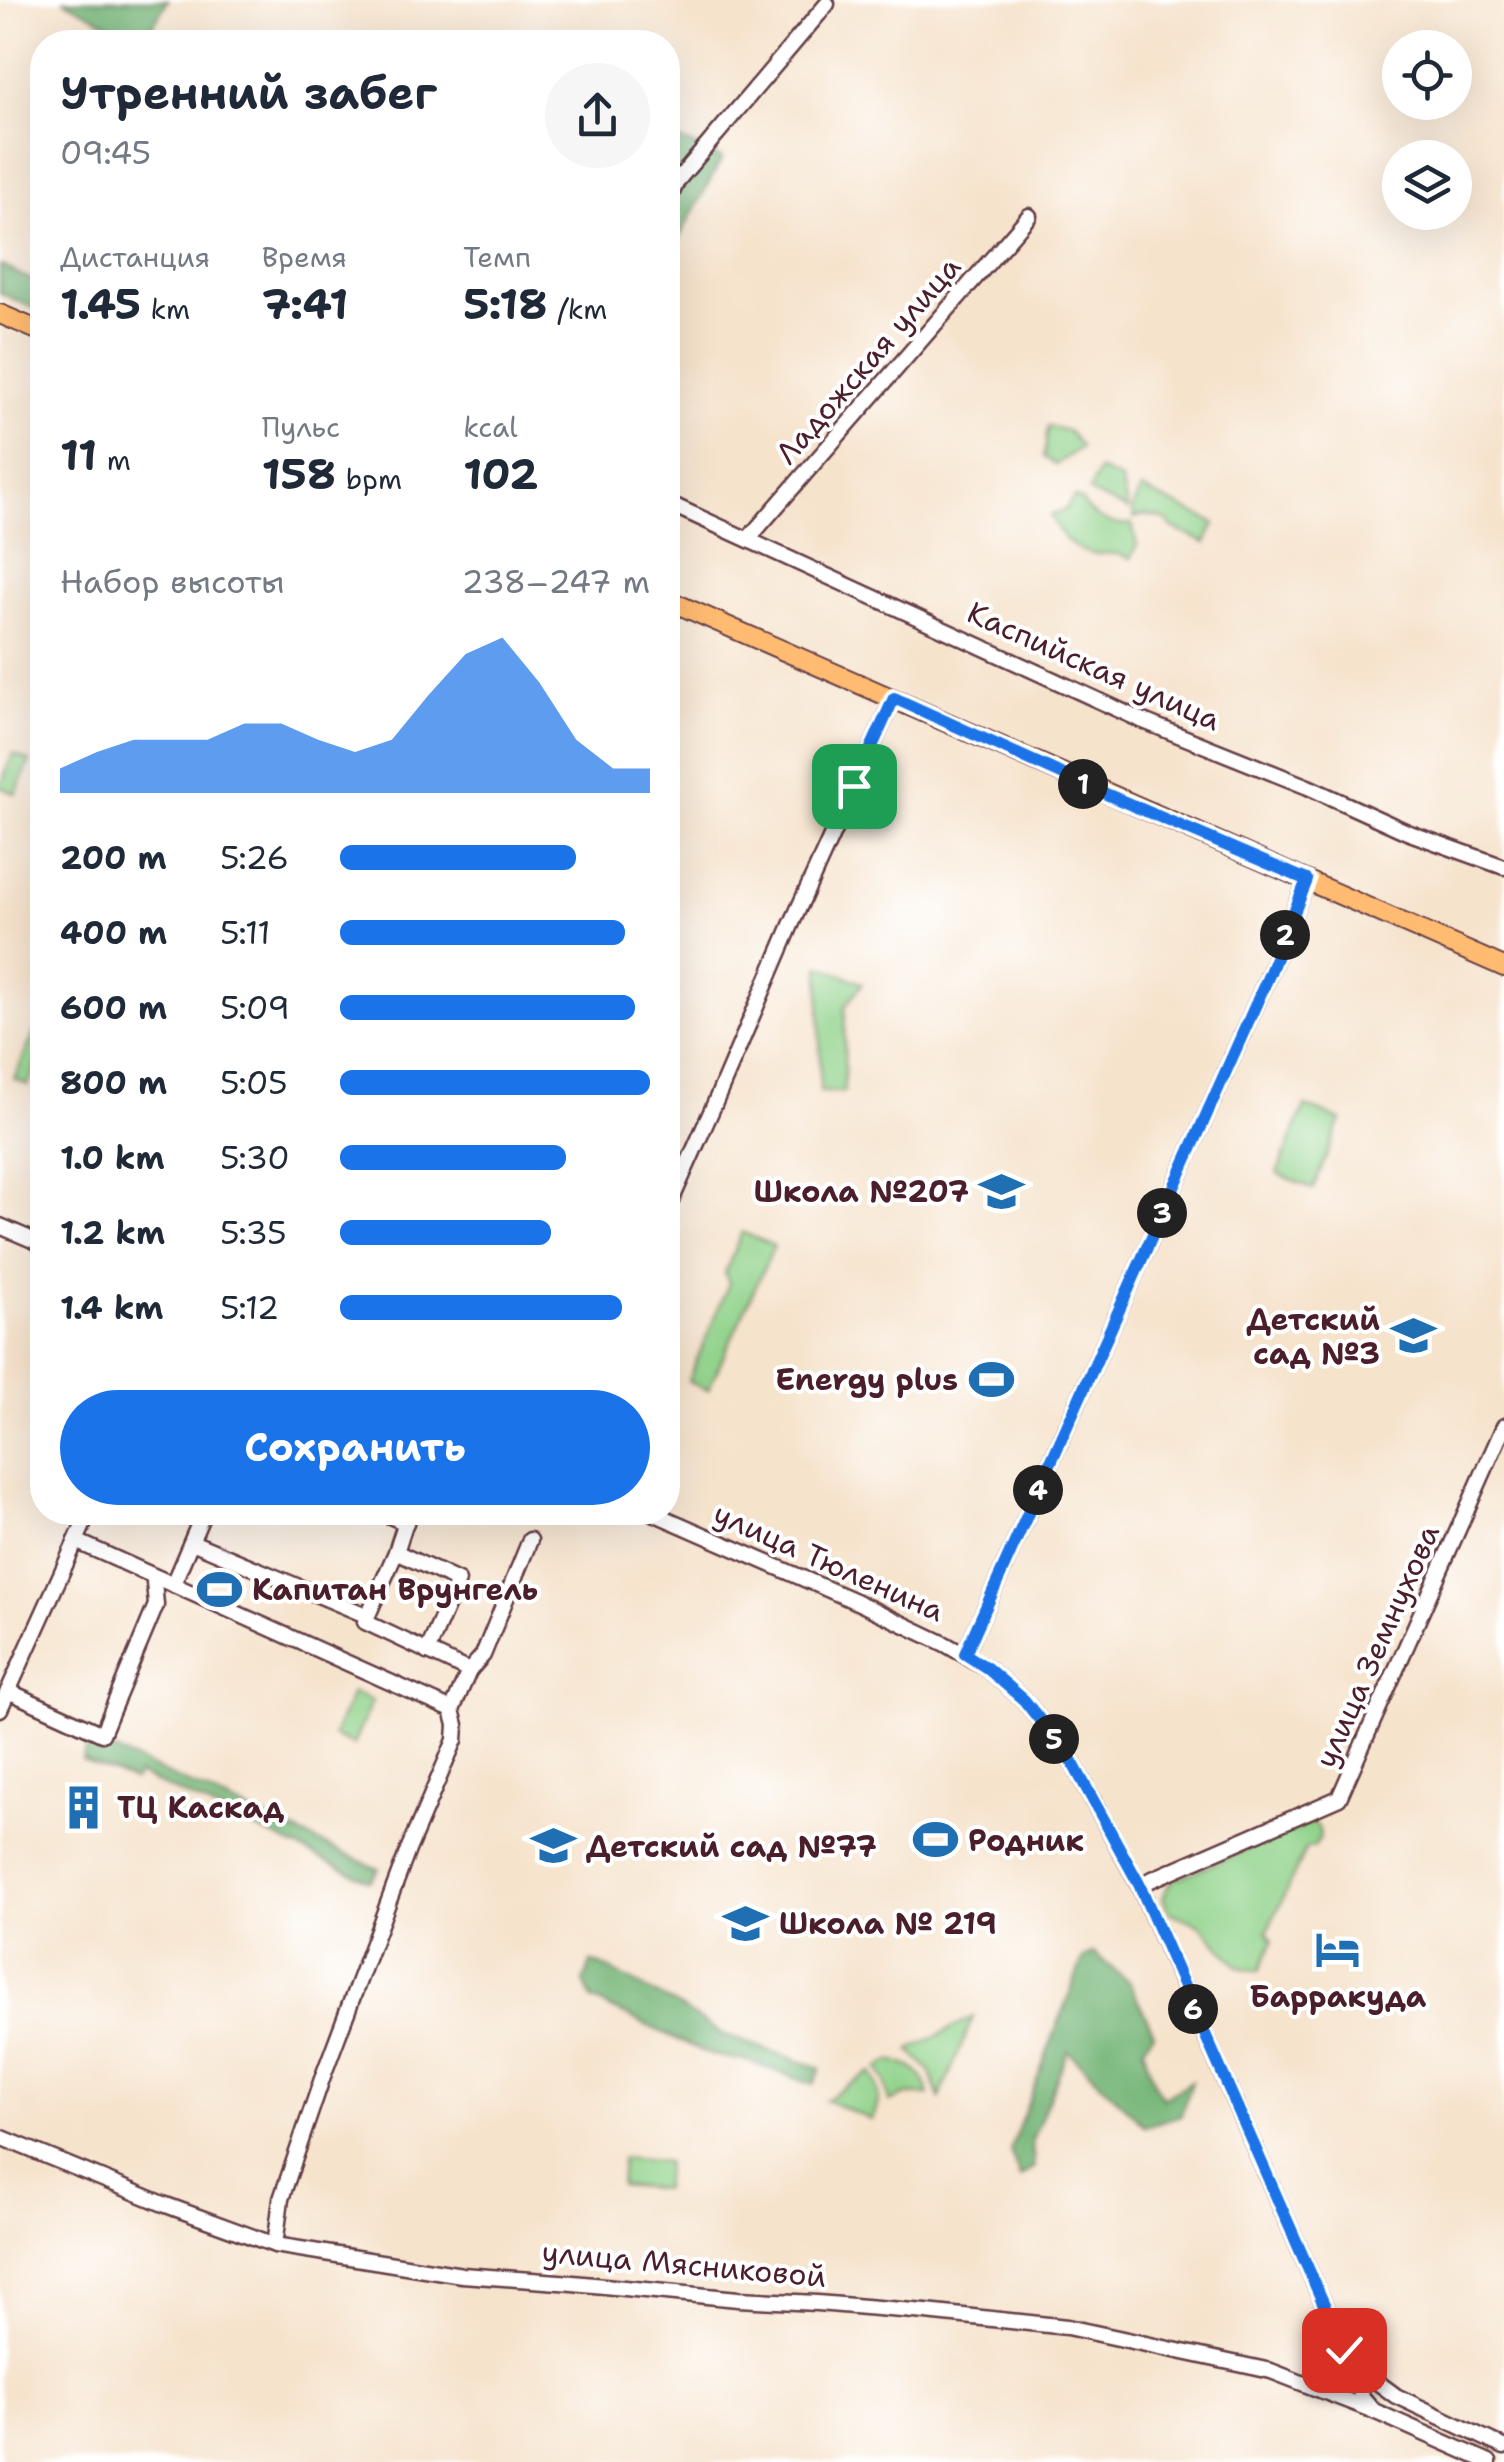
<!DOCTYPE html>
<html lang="ru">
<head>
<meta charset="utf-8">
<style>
  body { margin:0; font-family:"Shantell Sans",sans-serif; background:#f6f6f7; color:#1f2937; height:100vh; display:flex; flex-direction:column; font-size:38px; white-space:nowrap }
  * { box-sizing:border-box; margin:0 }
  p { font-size:32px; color:#747a83 }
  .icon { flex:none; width:55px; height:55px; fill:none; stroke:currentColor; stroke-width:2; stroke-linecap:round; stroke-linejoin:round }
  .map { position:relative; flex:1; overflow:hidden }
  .drawer { position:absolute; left:30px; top:30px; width:650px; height:1495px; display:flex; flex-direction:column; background:#fff; border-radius:40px; box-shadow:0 10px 40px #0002 }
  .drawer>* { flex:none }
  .controls { position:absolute; left:1382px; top:30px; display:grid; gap:20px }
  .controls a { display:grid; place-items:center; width:90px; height:90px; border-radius:50%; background:#fff; box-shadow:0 10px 40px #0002; font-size:50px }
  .pin { position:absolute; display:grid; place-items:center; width:85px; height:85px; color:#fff; margin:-42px; border-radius:20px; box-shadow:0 5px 15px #0006 }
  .km { position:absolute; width:50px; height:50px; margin:-25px; border-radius:50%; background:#222; color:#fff; font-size:28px; line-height:50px; text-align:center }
  .round { display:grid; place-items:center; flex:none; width:105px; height:105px; border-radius:52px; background:#f6f6f7 }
  .summary { display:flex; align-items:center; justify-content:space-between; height:170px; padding:0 30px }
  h1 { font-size:45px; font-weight:700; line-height:75px }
  .stats { display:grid; grid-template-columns:repeat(3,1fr); gap:15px; height:170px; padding:10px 30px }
  .stats div { display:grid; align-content:center }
  .stats b { font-size:42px; font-weight:700 }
  .stats small { font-size:28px; font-weight:400 }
  .stats p { font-size:28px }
  .chart { height:280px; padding:20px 30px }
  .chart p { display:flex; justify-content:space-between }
  .chart svg { width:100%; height:180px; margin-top:10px; fill:#1a73e8; opacity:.7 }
  .button { display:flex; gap:20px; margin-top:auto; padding:20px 30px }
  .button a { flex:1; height:115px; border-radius:60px; background:#1a73e8; color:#fff; font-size:40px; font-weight:700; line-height:115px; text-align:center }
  ul { padding:0 30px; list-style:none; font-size:32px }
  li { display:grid; grid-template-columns:160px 120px 1fr; align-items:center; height:75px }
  li i { height:25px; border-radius:12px; background:#1a73e8 }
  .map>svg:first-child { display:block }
  .green { fill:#91d38b; stroke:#6e795b; stroke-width:2.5 }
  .forest { fill:#74b577; stroke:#5f6a51; stroke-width:2.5 }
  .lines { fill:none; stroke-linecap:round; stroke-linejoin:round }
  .minor-casing { stroke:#643c43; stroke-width:19 }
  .major-casing { stroke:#643c43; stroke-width:22 }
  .minor { stroke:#fff; stroke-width:14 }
  .major { stroke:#ffbb71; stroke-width:18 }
  .route-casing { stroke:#fff; stroke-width:20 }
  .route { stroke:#1a73e8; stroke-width:12 }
  .labels { text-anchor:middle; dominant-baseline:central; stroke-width:8; stroke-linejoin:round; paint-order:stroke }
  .street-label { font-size:30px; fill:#4a1f2b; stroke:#fff }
  .poi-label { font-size:30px; font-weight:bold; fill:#4a1f2b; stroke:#fff; text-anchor:start }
</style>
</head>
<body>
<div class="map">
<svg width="1504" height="2462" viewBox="0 0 1504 2462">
  <rect width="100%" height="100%" fill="#fff"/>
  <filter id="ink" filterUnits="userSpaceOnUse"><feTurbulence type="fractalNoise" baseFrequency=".01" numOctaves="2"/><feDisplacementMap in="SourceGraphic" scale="20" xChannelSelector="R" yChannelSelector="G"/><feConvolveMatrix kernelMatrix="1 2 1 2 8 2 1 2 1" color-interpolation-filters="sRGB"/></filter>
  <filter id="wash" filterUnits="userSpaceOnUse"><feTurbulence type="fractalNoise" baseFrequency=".0048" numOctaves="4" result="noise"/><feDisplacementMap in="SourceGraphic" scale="40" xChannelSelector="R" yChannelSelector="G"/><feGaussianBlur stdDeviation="2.25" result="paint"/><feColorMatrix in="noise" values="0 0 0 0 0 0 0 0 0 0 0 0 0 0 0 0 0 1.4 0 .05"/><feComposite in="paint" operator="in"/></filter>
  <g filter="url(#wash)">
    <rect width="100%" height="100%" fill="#f6e3cc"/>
    <g class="green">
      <polygon points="1048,426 1068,431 1081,447 1056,465 1044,457"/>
      <polygon points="1099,470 1121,480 1128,510 1089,492"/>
      <polygon points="1141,489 1215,523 1206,543 1172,528 1168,522 1161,518 1145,515 1134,518 1132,508"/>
      <path d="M1074,497C1087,503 1077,497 1086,507C1098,521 1115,526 1132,524L1137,545L1130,559C1119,552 1111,554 1098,554C1074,554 1060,535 1050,516L1065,510Z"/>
      <polygon points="13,754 30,761 16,794 0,787"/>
      <polygon points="820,966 863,983 845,1007 844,1092 820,1092"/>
      <polygon points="42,1003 42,1052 28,1085 14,1079 41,1018 37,1015"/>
      <polygon points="1305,1106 1341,1120 1313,1189 1277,1173"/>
      <polygon points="742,1232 774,1246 708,1390 688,1381 729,1283 725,1273"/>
      <polygon points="352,1693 372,1701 353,1745 333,1736"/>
      <path d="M1314,1822C1322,1831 1321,1837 1314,1847L1306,1848L1267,1932L1273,1941L1259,1971L1239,1967L1200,1925L1169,1912L1163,1899L1168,1885L1175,1879Z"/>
      <polygon points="973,2017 940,2098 929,2070 910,2050"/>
      <path d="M890,2061C912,2063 925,2074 929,2095H907L889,2102L886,2082L878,2068Z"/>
      <path d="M871,2072C882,2090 880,2102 872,2120L825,2100Z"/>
      <polygon points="622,2158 666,2162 663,2189 620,2185"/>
    </g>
    <g class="forest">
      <polygon points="63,0 168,0 143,42"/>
      <polygon points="668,135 722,158 668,258"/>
      <polygon points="0,265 42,285 42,312 0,293"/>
      <polygon points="90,1740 379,1869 370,1881 137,1774 134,1781 82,1760"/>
      <polygon points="1094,1953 1129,1982 1154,2033 1143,2047 1154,2082 1163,2098 1191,2081 1181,2115 1145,2126 1068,2051 1032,2140 1034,2167 1020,2178 1010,2150 1083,1959"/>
      <polygon points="591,1962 614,1972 679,2007 724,2035 821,2068 814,2085 750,2062 711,2055 592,2000 584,1982"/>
    </g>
  </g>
  <g filter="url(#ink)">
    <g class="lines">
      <defs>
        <g id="minor">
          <polyline points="668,202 677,181 827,4"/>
          <polyline points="668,503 1141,720 1308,787 1407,832 1504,867"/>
          <polyline points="748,539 1029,216"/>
          <polyline points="668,1208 714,1105 791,925 894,698"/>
          <polyline points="0,1226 42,1244"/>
          <polyline points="381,1512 406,1523"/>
          <polyline points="651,1512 857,1602 945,1644 987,1668 1024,1700 1070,1758 1139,1885 1344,2350 1362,2397 1374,2411 1489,2462"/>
          <polyline points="76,1541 452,1710"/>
          <polyline points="192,1542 368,1616"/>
          <polyline points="396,1552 458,1581 427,1652"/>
          <polyline points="173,1584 204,1512"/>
          <polyline points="965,1654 1269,975 1307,880"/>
          <polyline points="469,1671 483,1655 530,1540"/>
          <polyline points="8,1691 102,1734 156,1605 154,1582"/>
          <polyline points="0,1709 89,1512"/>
          <polyline points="1139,1885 1339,1798 1504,1426"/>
          <polyline points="0,2137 166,2205 275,2245 462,2275 573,2283 738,2299 817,2303 926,2312 1067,2327 1271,2371 1374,2411"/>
          <polyline points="275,2245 281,2199 323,2076 408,1850 455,1740 456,1725 452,1710 469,1671 365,1622 396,1552 409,1512"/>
          <polyline points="1348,2354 1369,2376 1396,2396 1504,2447"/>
        </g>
        <g id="major">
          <polyline points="0,314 42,332"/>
          <polyline points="668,600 1504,967"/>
        </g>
      </defs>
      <use href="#minor" class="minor-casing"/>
      <use href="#major" class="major-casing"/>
      <use href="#minor" class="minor"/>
      <use href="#major" class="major"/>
    </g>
  </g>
  <g class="lines" filter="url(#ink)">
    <defs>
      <polyline id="route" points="854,786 894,698 1099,791 1307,880 1269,975 965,1654 987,1668 1024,1700 1070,1758 1139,1884 1344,2350"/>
    </defs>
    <use href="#route" class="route-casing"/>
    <use href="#route" class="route"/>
  </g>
  <defs>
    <symbol id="school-bare" viewBox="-9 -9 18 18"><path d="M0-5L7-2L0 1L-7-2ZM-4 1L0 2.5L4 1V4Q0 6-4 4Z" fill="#1f6fb2" stroke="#fff" stroke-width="2.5" paint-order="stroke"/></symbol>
    <symbol id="stadium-bare" viewBox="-9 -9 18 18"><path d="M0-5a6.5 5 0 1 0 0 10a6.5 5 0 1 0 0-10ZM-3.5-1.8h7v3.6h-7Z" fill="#1f6fb2" stroke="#fff" stroke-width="2.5" paint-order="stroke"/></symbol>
    <symbol id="building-bare" viewBox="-9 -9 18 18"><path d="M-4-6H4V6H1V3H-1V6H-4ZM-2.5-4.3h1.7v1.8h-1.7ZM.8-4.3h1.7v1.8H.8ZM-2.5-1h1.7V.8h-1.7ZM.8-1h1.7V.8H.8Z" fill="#1f6fb2" stroke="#fff" stroke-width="2.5" paint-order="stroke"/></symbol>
    <symbol id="hotel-bare" viewBox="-9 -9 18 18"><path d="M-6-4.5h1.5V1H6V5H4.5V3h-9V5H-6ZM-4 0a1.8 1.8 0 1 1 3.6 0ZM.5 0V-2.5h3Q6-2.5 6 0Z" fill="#1f6fb2" stroke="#fff" stroke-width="2.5" paint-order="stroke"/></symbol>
  </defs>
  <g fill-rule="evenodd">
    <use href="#school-bare" x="970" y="1160" width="63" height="63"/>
    <use href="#school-bare" x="1382" y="1304" width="63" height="63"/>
    <use href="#stadium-bare" x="960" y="1348" width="63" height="63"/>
    <use href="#stadium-bare" x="188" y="1558" width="63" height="63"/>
    <use href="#building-bare" x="52" y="1776" width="63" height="63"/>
    <use href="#stadium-bare" x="904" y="1808" width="63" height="63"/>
    <use href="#school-bare" x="522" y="1814" width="63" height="63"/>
    <use href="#school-bare" x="714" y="1892" width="63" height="63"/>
    <use href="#hotel-bare" x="1306" y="1918" width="63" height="63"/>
  </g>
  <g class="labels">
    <g class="street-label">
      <text transform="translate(868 360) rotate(-49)">Ладожская улица</text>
      <text transform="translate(1094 666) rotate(24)">Каспийская улица</text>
      <text transform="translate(829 1562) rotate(24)">улица Тюленина</text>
      <text transform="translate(1377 1646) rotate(-66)">улица Земнухова</text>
      <text transform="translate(684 2264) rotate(5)">улица Мясниковой</text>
    </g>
    <g class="poi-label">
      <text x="969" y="1191" text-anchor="end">Школа №207</text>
      <text x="1380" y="1319" text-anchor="end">Детский<tspan x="1380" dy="34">сад №3</tspan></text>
      <text x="958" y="1379" text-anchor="end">Energy plus</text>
      <text x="252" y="1589">Капитан Врунгель</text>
      <text x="117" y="1807">ТЦ Каскад</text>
      <text x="968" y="1840">Родник</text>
      <text x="586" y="1846">Детский сад №77</text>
      <text x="779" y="1923">Школа № 219</text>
      <text x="1338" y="1996" text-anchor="middle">Барракуда</text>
    </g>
  </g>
</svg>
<div class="controls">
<a><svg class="icon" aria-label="locate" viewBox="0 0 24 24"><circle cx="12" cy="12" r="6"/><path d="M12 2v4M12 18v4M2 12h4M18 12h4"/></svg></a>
<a><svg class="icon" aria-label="layers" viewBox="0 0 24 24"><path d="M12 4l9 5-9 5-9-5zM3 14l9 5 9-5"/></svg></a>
</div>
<div class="pin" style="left:854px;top:786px;background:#1e9e55"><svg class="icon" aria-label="arrive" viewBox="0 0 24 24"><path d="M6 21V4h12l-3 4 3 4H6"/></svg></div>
<div class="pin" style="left:1344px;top:2350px;background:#d93025"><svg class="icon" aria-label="check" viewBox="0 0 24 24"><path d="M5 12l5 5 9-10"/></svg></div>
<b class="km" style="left:1083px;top:784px">1</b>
<b class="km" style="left:1285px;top:935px">2</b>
<b class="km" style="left:1162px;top:1213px">3</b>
<b class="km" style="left:1038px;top:1490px">4</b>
<b class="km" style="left:1054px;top:1739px">5</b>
<b class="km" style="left:1193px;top:2009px">6</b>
<section class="drawer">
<div class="summary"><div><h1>Утренний забег</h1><p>09:45</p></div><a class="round"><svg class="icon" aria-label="share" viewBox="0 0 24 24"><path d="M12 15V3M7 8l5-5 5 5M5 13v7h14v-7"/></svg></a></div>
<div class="stats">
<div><p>Дистанция</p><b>1.45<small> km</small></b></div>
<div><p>Время</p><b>7:41</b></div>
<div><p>Темп</p><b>5:18<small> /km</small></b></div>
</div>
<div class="stats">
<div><b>11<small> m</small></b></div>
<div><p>Пульс</p><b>158<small> bpm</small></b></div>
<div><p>kcal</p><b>102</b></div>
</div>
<div class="chart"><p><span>Набор высоты</span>238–247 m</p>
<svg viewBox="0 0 160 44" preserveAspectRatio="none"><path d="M0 44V38L10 34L20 31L30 31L40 31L50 27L60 27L70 31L80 34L90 31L100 20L110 10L120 6L130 17L140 31L150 38L160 38V44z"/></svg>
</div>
<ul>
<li><b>200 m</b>5:26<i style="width:76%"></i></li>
<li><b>400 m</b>5:11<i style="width:92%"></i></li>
<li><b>600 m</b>5:09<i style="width:95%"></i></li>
<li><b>800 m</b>5:05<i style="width:100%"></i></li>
<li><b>1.0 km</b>5:30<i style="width:73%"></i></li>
<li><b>1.2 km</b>5:35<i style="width:68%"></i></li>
<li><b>1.4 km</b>5:12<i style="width:91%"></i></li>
</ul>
<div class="button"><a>Сохранить</a></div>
</section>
</div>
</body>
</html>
